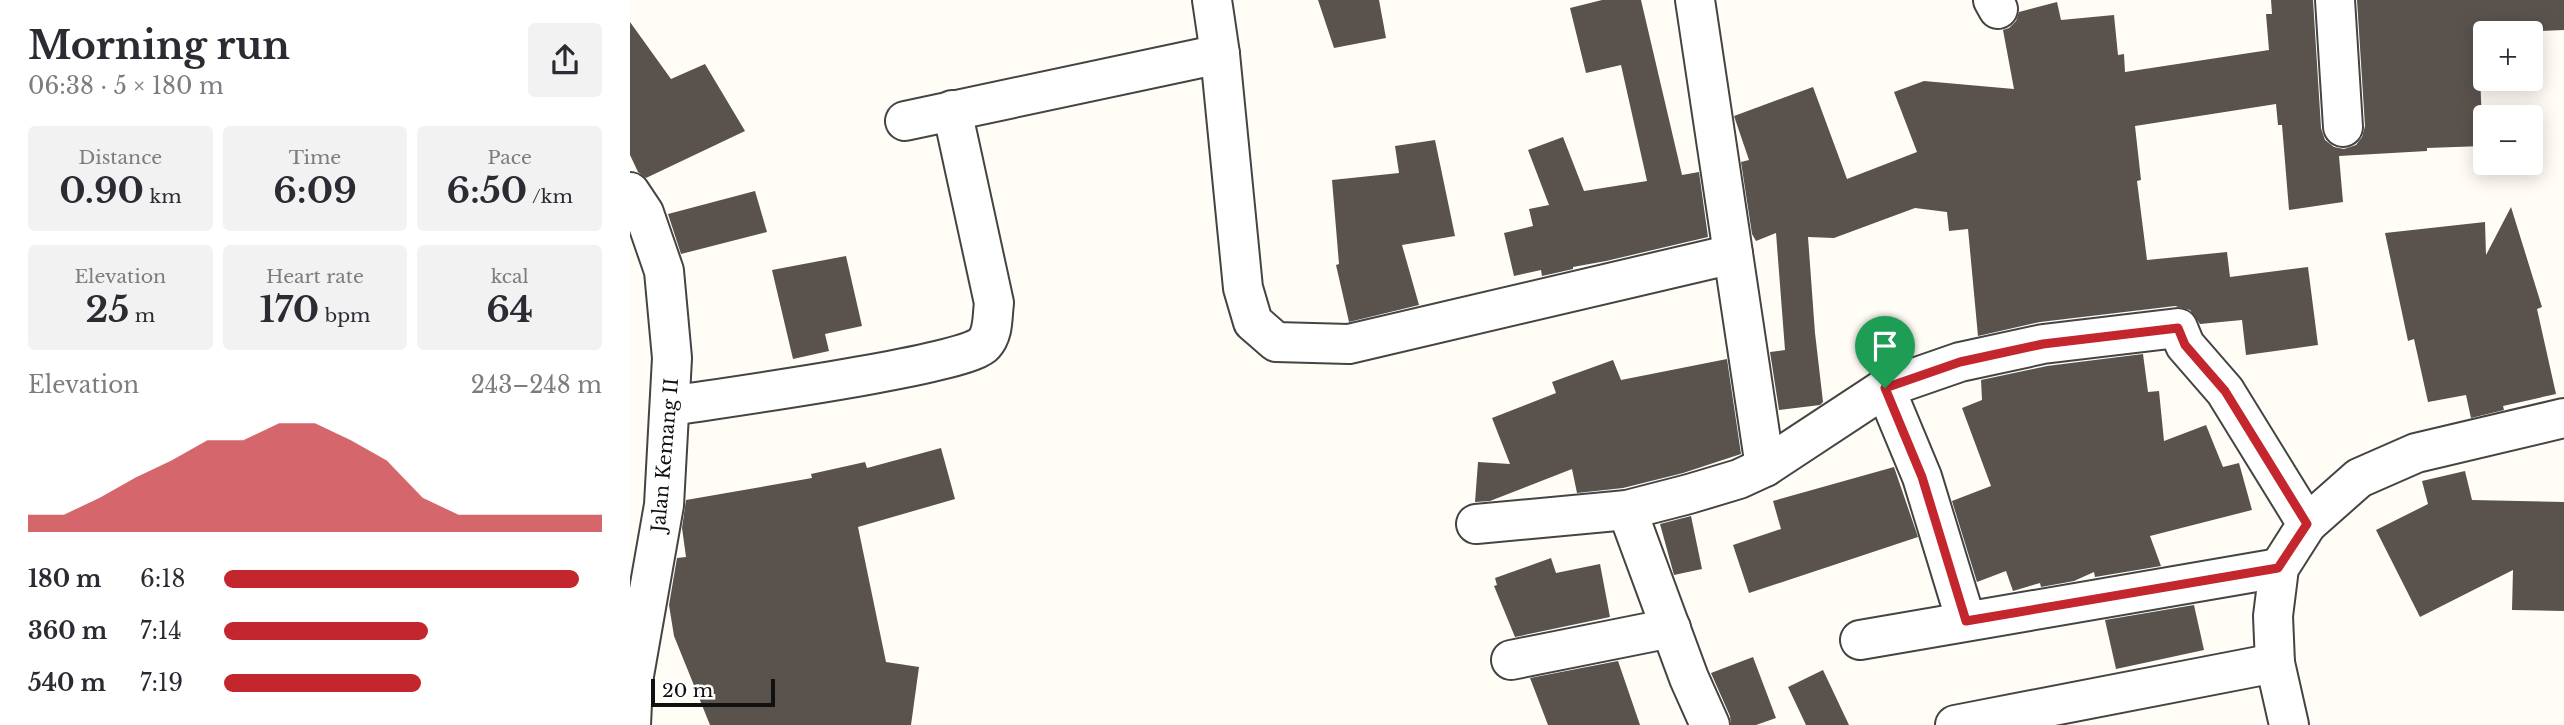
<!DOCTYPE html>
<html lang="en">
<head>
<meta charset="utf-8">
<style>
  body { margin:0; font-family:"Libre Baskerville",serif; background:#f2f2f3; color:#2b2b33; height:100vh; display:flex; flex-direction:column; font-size:26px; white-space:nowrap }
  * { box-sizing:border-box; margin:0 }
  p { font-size:23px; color:#7c7c81 }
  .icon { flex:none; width:38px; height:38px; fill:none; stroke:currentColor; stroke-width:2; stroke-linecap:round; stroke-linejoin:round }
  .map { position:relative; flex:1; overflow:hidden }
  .panel { display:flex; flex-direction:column; background:#fff; width:630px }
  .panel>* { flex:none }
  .tools { position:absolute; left:1843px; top:21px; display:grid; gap:14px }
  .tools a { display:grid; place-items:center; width:70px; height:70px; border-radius:7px; background:#fff; box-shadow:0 4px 18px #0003; font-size:35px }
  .scale { position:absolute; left:21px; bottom:18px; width:124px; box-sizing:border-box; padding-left:7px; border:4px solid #111; border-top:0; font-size:19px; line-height:24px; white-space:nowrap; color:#111; -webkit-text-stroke:5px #fff; paint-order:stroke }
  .pin { position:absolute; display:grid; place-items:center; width:60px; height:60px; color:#fff; margin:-72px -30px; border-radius:50% 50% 50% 0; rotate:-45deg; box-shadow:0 0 7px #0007 }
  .pin .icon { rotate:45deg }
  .round { display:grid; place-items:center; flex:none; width:74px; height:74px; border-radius:7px; background:#f2f2f3 }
  .summary { display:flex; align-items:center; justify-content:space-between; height:119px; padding:0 28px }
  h1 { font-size:38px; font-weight:700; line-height:52px }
  .figures { display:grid; grid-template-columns:repeat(3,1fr); gap:10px; height:119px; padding:7px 28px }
  .figures div { display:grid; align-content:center; border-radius:7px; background:#f2f2f3; text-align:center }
  .figures b { font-size:35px; font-weight:700 }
  .figures small { font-size:19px; font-weight:400 }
  .figures p { font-size:19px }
  .chart { height:196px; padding:14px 28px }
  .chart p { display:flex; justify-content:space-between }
  .chart svg { width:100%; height:126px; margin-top:7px; fill:#c4262e; opacity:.7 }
  ul { padding:0 28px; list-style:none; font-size:23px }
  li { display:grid; grid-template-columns:112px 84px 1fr; align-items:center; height:52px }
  li i { height:18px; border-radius:9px; background:#c4262e }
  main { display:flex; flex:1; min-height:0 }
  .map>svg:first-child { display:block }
  .building { fill:#5a524d }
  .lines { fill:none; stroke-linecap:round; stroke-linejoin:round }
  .minor-casing { stroke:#444; stroke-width:42 }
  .minor { stroke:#fff; stroke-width:38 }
  .route-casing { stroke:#fff; stroke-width:14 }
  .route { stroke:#c4262e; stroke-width:9 }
  .labels { text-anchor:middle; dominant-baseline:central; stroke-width:7; stroke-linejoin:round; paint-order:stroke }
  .street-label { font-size:19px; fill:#111; stroke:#fff }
</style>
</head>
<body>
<main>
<section class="panel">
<div class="summary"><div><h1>Morning run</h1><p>06:38 · 5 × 180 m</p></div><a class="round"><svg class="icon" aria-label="share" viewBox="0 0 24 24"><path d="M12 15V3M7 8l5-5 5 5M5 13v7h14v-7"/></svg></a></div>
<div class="figures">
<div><p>Distance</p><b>0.90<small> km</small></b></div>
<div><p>Time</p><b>6:09</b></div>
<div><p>Pace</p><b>6:50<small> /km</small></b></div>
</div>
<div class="figures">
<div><p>Elevation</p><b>25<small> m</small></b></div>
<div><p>Heart rate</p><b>170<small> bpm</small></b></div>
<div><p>kcal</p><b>64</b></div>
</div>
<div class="chart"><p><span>Elevation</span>243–248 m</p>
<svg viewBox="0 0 160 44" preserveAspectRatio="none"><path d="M0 44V38L10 38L20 32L30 25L40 19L50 12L60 12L70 6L80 6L90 12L100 19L110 32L120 38L130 38L140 38L150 38L160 38V44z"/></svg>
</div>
<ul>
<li><b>180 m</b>6:18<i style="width:94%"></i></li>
<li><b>360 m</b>7:14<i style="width:54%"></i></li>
<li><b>540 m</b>7:19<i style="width:52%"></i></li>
</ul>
</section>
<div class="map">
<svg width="1934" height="725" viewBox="0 0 1934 725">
  <rect width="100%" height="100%" fill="#fffdf5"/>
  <g class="building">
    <polygon points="688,0 749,0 756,38 704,48"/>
    <polygon points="972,0 1011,0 1052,175 1069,172 1078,237 976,261 943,267 943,269 921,274 912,276 911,270 884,276 874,233 903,226 899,209 919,205 898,150 933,137 954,191 1017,181 991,65 956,73 940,8"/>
    <polygon points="1641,0 1683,0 1691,128 1695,140 1704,147 1714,149 1726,145 1732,137 1735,126 1727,0 1934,0 1934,30 1855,33 1853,37 1854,52 1849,52 1853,146 1797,148 1797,151 1709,156 1713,202 1659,210 1652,125 1648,125 1646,104 1505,126 1511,180 1507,181 1517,260 1597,252 1600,277 1678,267 1688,345 1616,355 1612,320 1570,324 1560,310 1545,306 1410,322 1348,336 1338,229 1319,231 1317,212 1285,208 1204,238 1178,237 1185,333 1193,402 1190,405 1149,410 1140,352 1155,350 1146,233 1126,241 1122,234 1111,162 1119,160 1104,116 1183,87 1217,179 1287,152 1264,92 1294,81 1384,89 1373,30 1379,28 1386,21 1389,12 1427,2 1431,20 1484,15 1488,55 1494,54 1495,72 1639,50 1636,14 1642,14"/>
    <polygon points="0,22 41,79 75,64 115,131 16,178 8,172 0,155"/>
    <polygon points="805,140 825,236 772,245 789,305 719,322 706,265 709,264 702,180 769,173 765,146"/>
    <polygon points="125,191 137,232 51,254 38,214"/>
    <polygon points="1881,207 1912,307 1907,309 1926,394 1873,406 1874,410 1841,418 1836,395 1798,402 1784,339 1778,341 1755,233 1855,222 1856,255"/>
    <polygon points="216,256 232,326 195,334 199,351 163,359 142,270"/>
    <polygon points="1513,354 1518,392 1529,391 1534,441 1576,425 1593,467 1609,463 1622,510 1520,536 1531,566 1465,577 1464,572 1444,581 1411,587 1410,583 1383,591 1376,571 1347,582 1322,501 1361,486 1332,408 1352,400 1351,380 1417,366"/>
    <polygon points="1097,359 1111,454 1053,473 993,488 947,493 942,469 860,501 845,502 848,462 880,464 862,418 926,393 922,382 983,360 991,380"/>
    <polygon points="311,448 325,499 228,527 256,662 289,667 281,725 80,725 44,636 39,605 47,558 56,557 52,528 56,500 182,478 181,474 235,462 237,468"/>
    <polygon points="1264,467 1288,537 1119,593 1103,545 1151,529 1143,501"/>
    <polygon points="1835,471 1842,500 1934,502 1934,611 1882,610 1883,570 1790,617 1746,530 1798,504 1792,481"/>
    <polygon points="1061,516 1072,569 1044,575 1030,524"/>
    <polygon points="921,558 926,573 970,564 980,617 885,637 864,586 867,585 865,578"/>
    <polygon points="1564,605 1574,650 1486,669 1475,620"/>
    <polygon points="1123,657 1146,718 1126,725 1101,725 1100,716 1081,673"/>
    <polygon points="988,661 1010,725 918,725 900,678"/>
    <polygon points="1193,670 1219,725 1176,725 1158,687"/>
  </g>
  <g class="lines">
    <defs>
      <g id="minor">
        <polyline points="582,0 590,54 613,288 623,322 646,342 719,344 1103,254"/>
        <polyline points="1065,0 1135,467"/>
        <polyline points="1363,0 1368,9"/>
        <polyline points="1705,0 1713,127"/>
        <polyline points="275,121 590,54"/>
        <polyline points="0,192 14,213 34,271 42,358 34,505 3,681 1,725"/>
        <polyline points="1255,388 1292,477 1336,621"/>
        <path d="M41,406C84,399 337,365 354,344C364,333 362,317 364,303L322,110"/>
        <polyline points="997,510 1059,678 1080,725"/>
        <polyline points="846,524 997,510 1059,494 1109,479 1135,467 1255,388 1330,362 1413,344 1548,328 1555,345 1595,391 1677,524"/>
        <polyline points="1230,640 1649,568"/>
        <polyline points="881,660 1041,628"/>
        <polyline points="1325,725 1645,663"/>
        <polyline points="1659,725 1645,663 1643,616 1649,568 1677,524 1729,478 1786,453 1934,418"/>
      </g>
    </defs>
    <use href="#minor" class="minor-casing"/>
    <use href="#minor" class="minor"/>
  </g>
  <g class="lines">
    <defs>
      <polygon id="route" points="1548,328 1555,345 1595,391 1677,524 1648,568 1336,621 1292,477 1255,388 1330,362 1413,344"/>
    </defs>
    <use href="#route" class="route-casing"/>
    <use href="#route" class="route"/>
  </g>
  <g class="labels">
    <g class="street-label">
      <text transform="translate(35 455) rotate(-85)">Jalan Kemang II</text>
    </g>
  </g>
</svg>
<div class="tools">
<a>+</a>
<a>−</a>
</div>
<div class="scale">20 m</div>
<div class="pin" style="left:1255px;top:388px;background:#1e9e55"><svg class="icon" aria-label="arrive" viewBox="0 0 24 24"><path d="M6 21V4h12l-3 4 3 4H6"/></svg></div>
</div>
</main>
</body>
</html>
